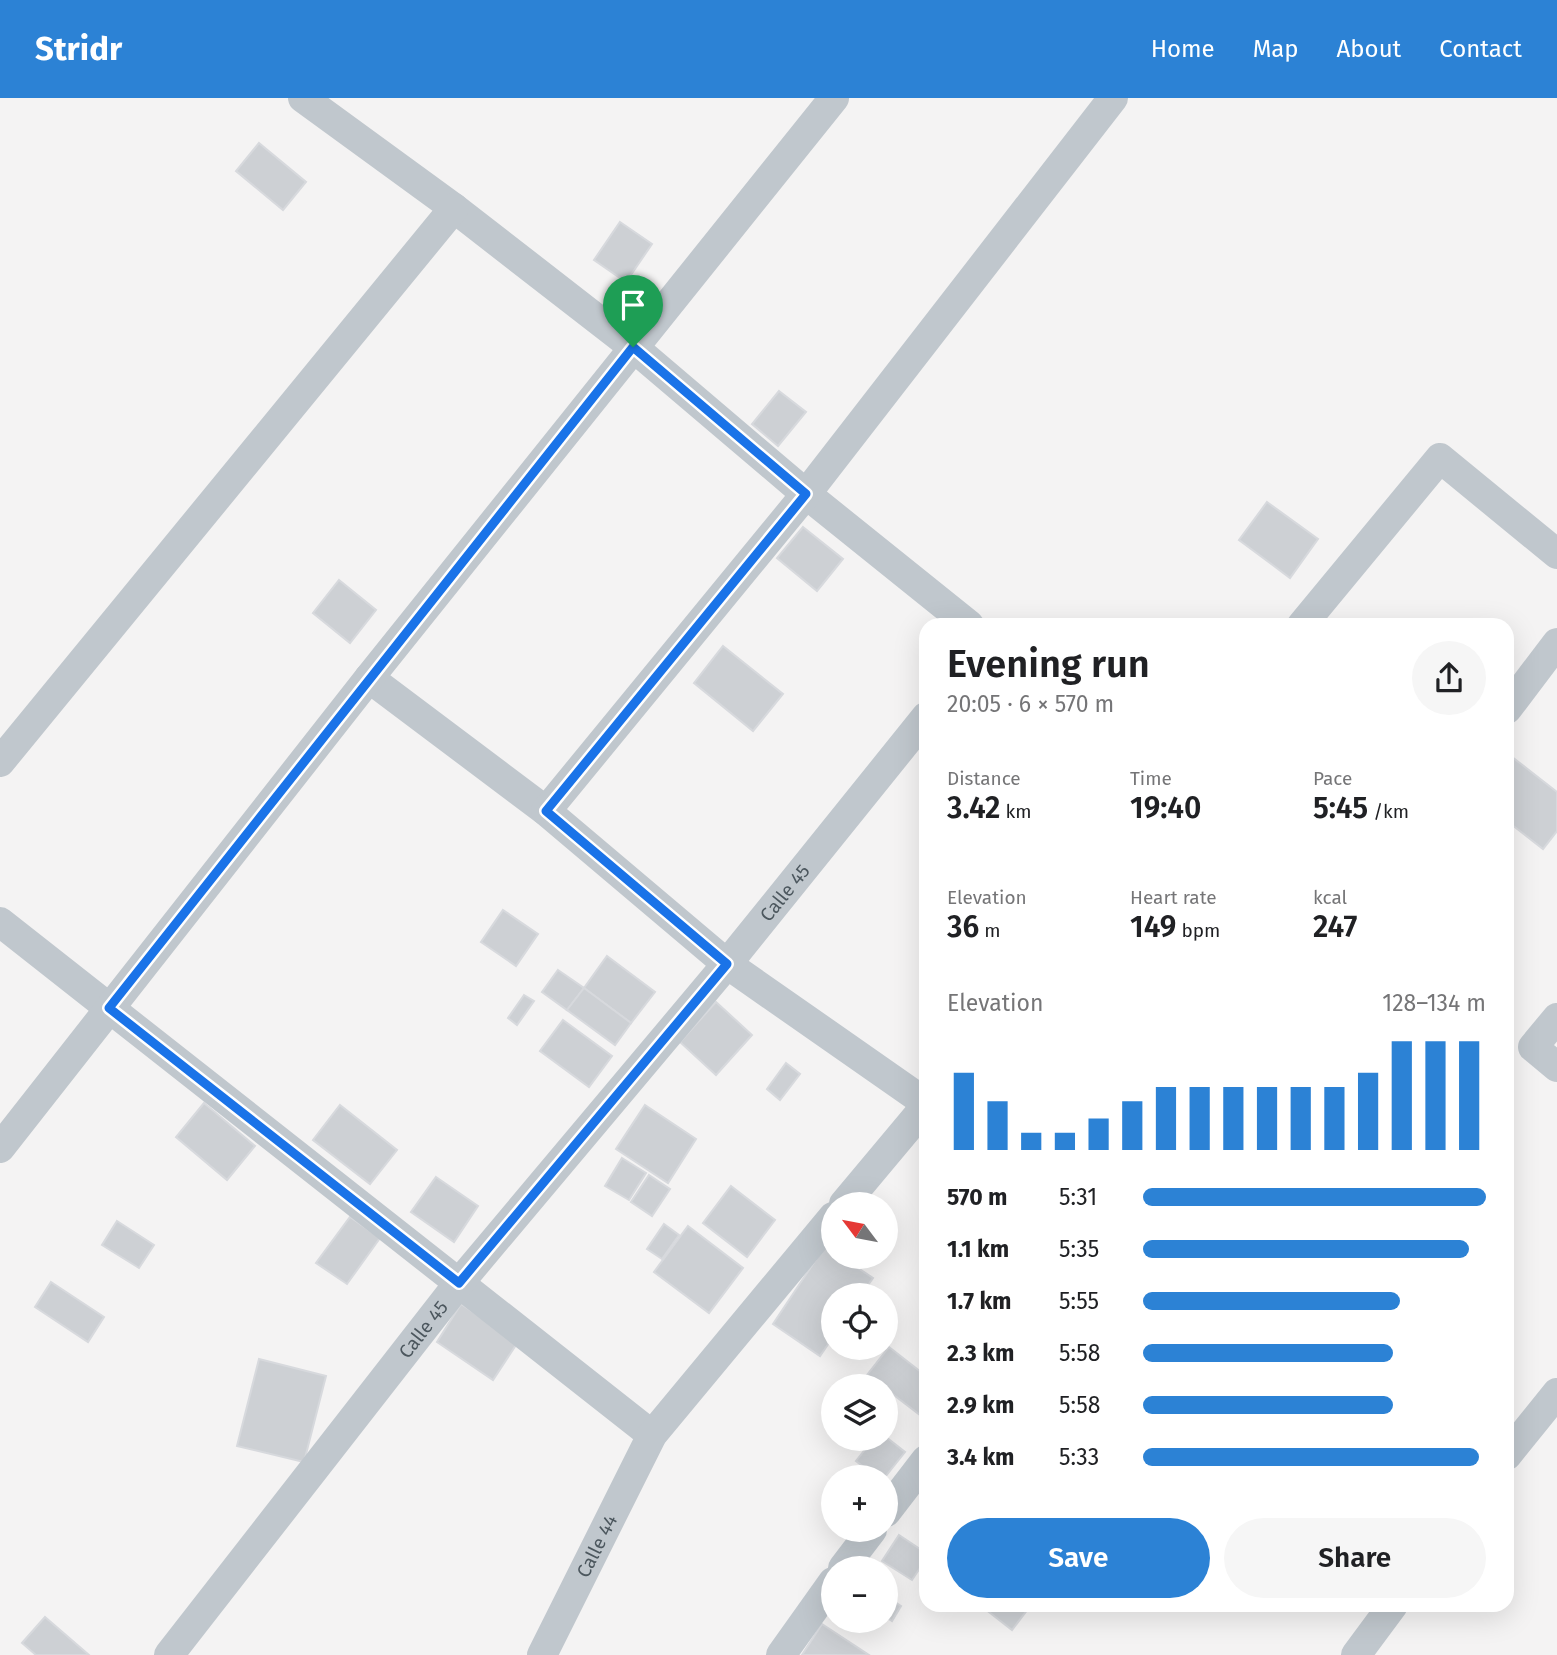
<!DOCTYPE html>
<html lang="en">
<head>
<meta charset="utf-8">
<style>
  body { margin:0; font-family:"Fira Sans",sans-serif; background:#f6f6f6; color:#202124; height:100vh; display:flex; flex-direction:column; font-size:26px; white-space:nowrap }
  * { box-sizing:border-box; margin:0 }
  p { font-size:23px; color:#757577 }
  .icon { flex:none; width:38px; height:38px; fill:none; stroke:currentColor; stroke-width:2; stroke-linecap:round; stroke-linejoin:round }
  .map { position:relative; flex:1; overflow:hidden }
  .side { position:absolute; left:919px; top:520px; width:595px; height:994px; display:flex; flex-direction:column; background:#fff; border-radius:21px; box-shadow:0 7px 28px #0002 }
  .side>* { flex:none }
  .needle { width:46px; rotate:302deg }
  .fabs { position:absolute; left:821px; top:1094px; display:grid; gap:14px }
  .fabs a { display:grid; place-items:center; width:77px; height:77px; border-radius:50%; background:#fff; box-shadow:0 7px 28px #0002; font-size:35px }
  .pin { position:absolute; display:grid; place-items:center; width:60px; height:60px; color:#fff; margin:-72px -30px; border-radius:50% 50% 50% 0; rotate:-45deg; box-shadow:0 0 7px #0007 }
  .pin .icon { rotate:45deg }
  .round { display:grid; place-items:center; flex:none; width:74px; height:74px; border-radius:37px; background:#f6f6f6 }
  .head { display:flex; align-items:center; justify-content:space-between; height:119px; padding:0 28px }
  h1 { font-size:38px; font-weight:600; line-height:52px }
  .stats { display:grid; grid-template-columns:repeat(3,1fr); gap:10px; height:119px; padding:7px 28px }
  .stats div { display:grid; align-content:center }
  .stats b { font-size:30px; font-weight:600 }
  .stats small { font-size:19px; font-weight:400 }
  .stats p { font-size:19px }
  .chart { height:196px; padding:14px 28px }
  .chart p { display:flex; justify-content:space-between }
  .chart svg { width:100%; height:126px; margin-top:7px; stroke:#2c82d5; stroke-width:6 }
  .action { display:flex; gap:14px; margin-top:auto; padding:14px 28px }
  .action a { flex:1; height:80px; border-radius:42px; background:#2c82d5; color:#fff; font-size:28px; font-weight:600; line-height:80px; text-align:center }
  .action a+a { background:#f6f6f6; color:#202124 }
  ul { padding:0 28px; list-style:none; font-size:23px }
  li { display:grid; grid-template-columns:112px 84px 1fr; align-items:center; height:52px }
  li i { height:18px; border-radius:9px; background:#2c82d5 }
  header { display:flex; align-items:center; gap:42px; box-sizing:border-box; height:98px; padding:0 35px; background:#2c82d5; color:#fff }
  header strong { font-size:33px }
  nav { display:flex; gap:38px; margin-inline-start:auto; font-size:24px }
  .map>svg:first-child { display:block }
  .building { fill:#cdd0d4; stroke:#d7d9dd; stroke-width:2 }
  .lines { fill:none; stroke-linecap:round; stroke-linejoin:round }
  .street { stroke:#c0c7cd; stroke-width:30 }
  .route-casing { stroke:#fff; stroke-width:14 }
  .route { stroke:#1a73e8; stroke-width:9 }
  .labels { text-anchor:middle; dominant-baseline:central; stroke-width:6; stroke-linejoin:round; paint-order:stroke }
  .street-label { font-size:19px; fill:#4c575e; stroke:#fff }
</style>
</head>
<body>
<header>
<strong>Stridr</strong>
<nav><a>Home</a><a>Map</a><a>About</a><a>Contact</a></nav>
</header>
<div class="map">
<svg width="1557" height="1557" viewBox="0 0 1557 1557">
  <rect width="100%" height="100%" fill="#f4f3f3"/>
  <g class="building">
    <polygon points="259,45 306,84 283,112 236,73"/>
    <polygon points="620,124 652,146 626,184 594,162"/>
    <polygon points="779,293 806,314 778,348 752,326"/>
    <polygon points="1267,404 1318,441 1290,480 1239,442"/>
    <polygon points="803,429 843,461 817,493 777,460"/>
    <polygon points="339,482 376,512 350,545 313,515"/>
    <polygon points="723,548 783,596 753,633 694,585"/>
    <polygon points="1507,655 1557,694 1557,733 1543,751 1507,723"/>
    <polygon points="503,812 538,836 516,868 481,844"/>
    <polygon points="607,858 655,894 631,925 584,890"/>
    <polygon points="558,872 584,890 567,912 542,894"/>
    <polygon points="584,890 631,925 615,947 567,912"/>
    <polygon points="524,897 534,903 517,927 508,920"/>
    <polygon points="716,904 752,937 716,977 680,944"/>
    <polygon points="563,922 612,958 589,989 540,953"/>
    <polygon points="786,965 800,976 780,1002 767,991"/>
    <polygon points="204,1005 255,1048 227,1082 176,1039"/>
    <polygon points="340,1007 397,1052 370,1086 313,1042"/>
    <polygon points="645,1007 696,1041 668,1085 616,1051"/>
    <polygon points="622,1060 646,1075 629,1102 605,1088"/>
    <polygon points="649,1077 670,1091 652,1118 631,1104"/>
    <polygon points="436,1079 478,1108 454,1144 411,1114"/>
    <polygon points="731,1088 775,1122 747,1159 703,1125"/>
    <polygon points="350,1119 380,1140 347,1186 316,1165"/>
    <polygon points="117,1123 154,1147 139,1170 102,1147"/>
    <polygon points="664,1126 679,1137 662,1161 647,1151"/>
    <polygon points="688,1128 743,1170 709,1215 654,1174"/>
    <polygon points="825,1148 833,1154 833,1158 840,1158 873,1180 861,1197 833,1197 833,1239 820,1258 773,1226"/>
    <polygon points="51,1184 104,1219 88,1244 35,1209"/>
    <polygon points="461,1206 518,1244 493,1282 437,1244"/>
    <polygon points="889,1249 926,1278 926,1309 920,1317 886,1291 886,1288 882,1288 867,1277"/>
    <polygon points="259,1261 326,1278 304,1364 237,1348"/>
    <polygon points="886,1339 905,1354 885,1379 877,1379 856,1363 874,1340"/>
    <polygon points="899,1437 926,1455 926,1461 912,1482 882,1463"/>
    <polygon points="886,1498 901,1508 892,1523 886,1519"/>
    <polygon points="980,1507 1031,1507 1012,1532"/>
    <polygon points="45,1519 89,1557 36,1557 22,1545"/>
    <polygon points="822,1526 869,1557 802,1557"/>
  </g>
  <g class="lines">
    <g class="street">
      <polyline points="303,0 454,110 633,249 806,396 969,527"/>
      <polyline points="1302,527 1440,360 1557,456"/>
      <polyline points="369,580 546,713 727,866 926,1005"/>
      <polyline points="1507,611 1557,545"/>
      <polyline points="0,664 454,110"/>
      <polyline points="546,713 806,396 1113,0"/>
      <polyline points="0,824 652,1337"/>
      <polyline points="1557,920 1533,949 1557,969"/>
      <polyline points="0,1050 369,580 834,0"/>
      <polyline points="844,1106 926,1008"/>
      <polyline points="1507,1357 1557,1295"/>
      <polyline points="886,1414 926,1362"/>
      <polyline points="843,1470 872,1432"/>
      <path id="s1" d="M169,1557L459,1185L727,866L926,619"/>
      <path id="s2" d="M542,1557L652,1337L833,1119"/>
      <polyline points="781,1557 833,1484"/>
      <polyline points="1356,1557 1393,1507"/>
    </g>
  </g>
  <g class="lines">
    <defs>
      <polygon id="route" points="633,249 806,396 546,713 727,866 459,1185 109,910"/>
    </defs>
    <use href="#route" class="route-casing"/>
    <use href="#route" class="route"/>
  </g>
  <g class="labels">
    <g class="street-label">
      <text stroke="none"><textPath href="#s1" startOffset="980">Calle 45</textPath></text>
      <text stroke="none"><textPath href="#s1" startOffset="413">Calle 45</textPath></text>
      <text stroke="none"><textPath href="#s2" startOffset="122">Calle 44</textPath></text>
    </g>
  </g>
</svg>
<div class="fabs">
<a><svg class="needle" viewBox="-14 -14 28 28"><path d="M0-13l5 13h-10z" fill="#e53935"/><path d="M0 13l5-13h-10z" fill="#757577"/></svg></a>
<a><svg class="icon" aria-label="locate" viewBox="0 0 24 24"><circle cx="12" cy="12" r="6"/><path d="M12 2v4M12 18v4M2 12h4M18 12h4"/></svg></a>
<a><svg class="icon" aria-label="layers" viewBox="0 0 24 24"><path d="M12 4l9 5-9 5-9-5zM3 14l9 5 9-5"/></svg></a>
<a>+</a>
<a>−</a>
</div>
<div class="pin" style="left:633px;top:249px;background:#1e9e55"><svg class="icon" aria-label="arrive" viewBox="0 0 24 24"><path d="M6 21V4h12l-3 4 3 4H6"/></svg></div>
<section class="side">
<div class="head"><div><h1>Evening run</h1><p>20:05 · 6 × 570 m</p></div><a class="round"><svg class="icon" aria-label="share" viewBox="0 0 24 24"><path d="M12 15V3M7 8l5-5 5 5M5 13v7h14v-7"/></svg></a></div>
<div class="stats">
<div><p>Distance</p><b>3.42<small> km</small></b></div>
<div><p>Time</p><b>19:40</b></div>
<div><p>Pace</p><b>5:45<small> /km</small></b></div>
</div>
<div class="stats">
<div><p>Elevation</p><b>36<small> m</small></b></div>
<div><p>Heart rate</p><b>149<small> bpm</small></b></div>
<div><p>kcal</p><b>247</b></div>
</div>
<div class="chart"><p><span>Elevation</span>128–134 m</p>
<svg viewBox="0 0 160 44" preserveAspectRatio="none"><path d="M5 44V17M15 44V27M25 44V38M35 44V38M45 44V33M55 44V27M65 44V22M75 44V22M85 44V22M95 44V22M105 44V22M115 44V22M125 44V17M135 44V6M145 44V6M155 44V6"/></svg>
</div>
<ul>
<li><b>570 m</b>5:31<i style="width:100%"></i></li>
<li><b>1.1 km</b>5:35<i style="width:95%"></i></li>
<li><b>1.7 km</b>5:55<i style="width:75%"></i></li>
<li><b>2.3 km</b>5:58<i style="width:73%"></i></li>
<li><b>2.9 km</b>5:58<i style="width:73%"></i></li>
<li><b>3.4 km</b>5:33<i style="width:98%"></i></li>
</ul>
<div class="action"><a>Save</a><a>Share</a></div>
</section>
</div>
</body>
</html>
